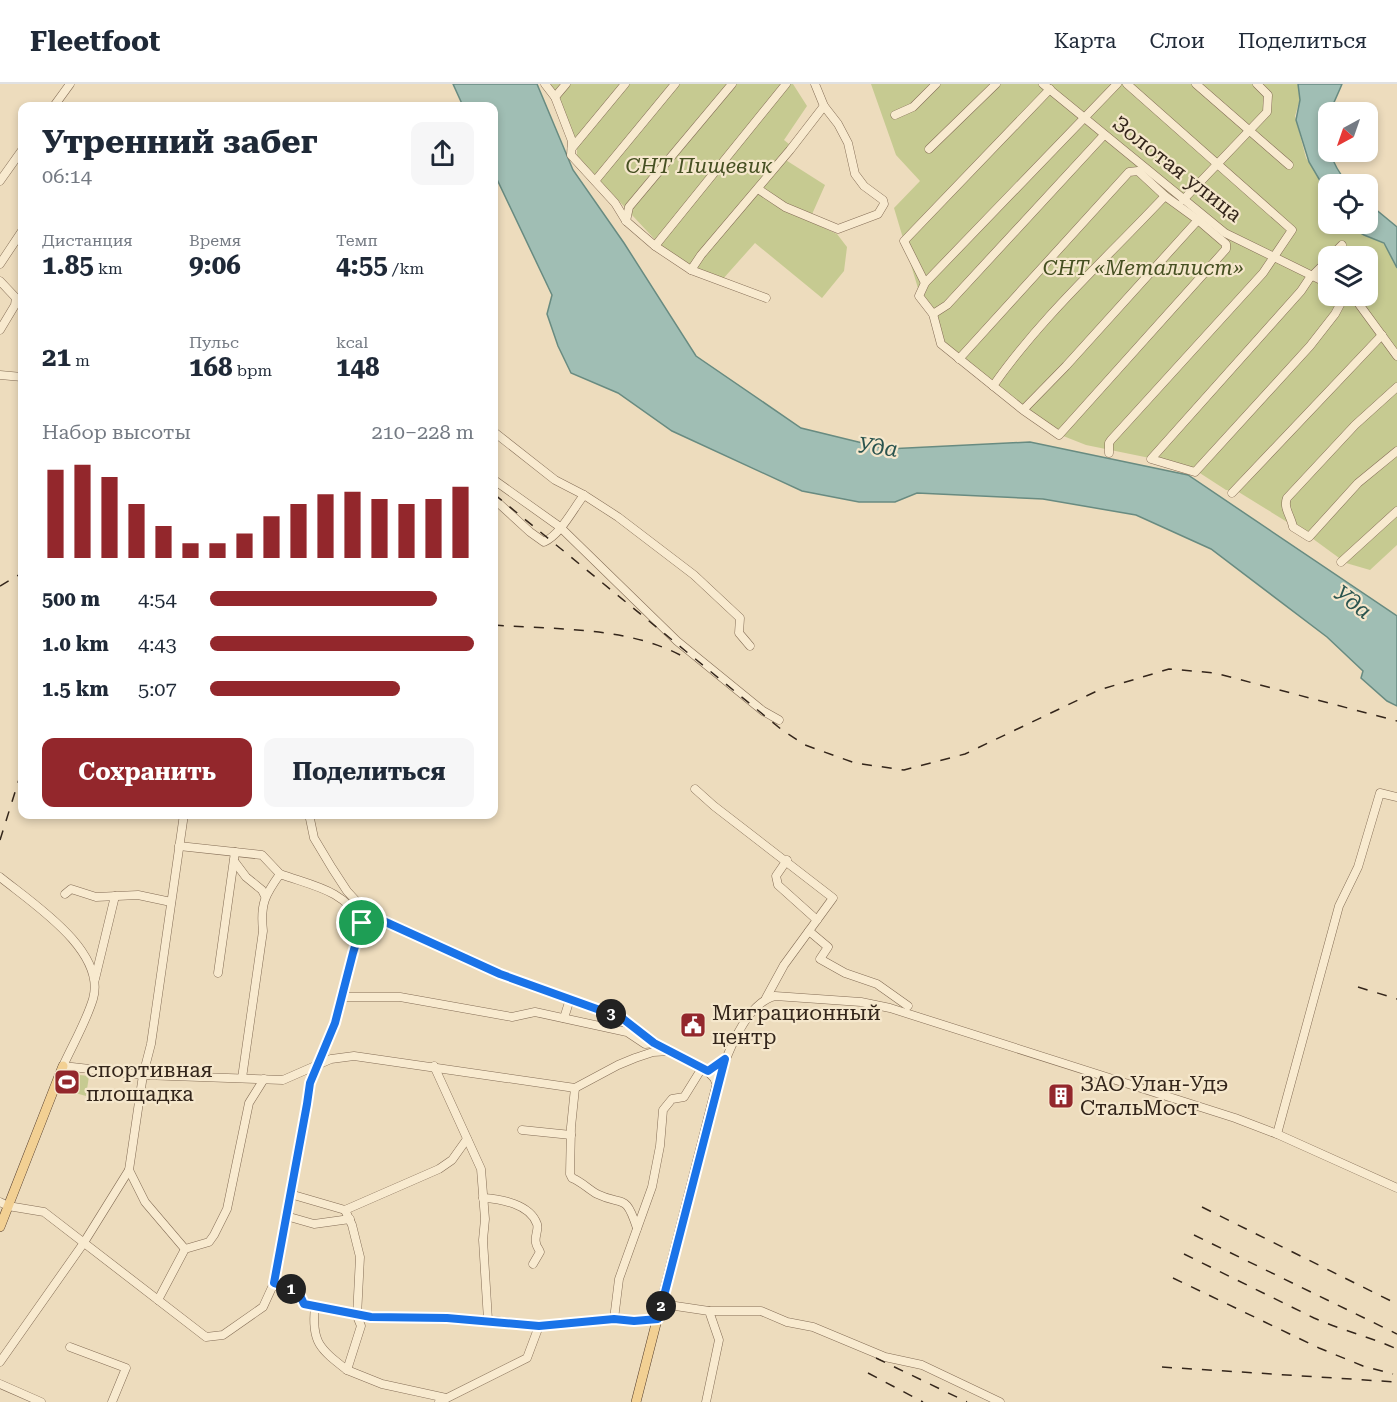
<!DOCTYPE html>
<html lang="ru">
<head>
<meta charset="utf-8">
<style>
  body { margin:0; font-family:"Roboto Serif",serif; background:#f6f6f7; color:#1f2937; height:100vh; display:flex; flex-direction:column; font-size:22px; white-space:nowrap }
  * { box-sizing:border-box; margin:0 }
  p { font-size:20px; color:#747a83 }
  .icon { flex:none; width:33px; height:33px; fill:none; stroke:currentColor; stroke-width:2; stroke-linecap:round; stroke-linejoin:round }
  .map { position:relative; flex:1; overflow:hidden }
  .drawer { position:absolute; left:18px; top:18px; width:480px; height:717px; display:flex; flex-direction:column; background:#fff; border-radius:12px; box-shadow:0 3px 9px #0003 }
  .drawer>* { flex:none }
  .needle { width:39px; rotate:220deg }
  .fabs { position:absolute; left:1318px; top:18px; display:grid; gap:12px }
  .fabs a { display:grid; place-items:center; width:60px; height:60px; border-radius:12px; background:#fff; box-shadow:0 3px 9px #0003; font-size:30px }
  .pin { position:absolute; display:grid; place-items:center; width:51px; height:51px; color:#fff; margin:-26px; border:3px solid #fff; border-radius:50%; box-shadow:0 2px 6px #0007 }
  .km { position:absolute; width:30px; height:30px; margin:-15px; border-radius:50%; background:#222; color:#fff; font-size:16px; line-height:30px; text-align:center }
  .round { display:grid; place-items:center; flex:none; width:63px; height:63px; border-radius:12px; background:#f6f6f7 }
  .overview { display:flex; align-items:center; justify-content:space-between; height:102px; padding:0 24px }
  h1 { font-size:33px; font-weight:700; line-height:45px }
  .metrics { display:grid; grid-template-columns:repeat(3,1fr); gap:9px; height:102px; padding:6px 24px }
  .metrics div { display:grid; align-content:center }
  .metrics b { font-size:26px; font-weight:700 }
  .metrics small { font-size:16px; font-weight:400 }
  .metrics p { font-size:16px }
  .chart { height:168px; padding:12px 24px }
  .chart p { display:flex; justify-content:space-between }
  .chart svg { width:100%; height:108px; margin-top:6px; stroke:#93272c; stroke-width:6 }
  .action { display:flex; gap:12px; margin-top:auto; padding:12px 24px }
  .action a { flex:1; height:69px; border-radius:12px; background:#93272c; color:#fff; font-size:24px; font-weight:700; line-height:69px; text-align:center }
  .action a+a { background:#f6f6f7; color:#1f2937 }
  ul { padding:0 24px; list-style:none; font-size:20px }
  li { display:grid; grid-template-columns:96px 72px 1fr; align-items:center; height:45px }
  li i { height:15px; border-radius:8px; background:#93272c }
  header { display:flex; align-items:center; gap:36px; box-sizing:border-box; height:84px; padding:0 30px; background:#fff; border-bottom:2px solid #e0e1e3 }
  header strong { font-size:28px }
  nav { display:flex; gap:33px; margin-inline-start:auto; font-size:21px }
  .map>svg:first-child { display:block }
  .green { fill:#c6ca91; fill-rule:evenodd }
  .water { fill:#a0beb4; stroke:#688b81; stroke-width:1.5 }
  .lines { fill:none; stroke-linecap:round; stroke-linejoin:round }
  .minor-casing { stroke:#846d56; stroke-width:9 }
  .major-casing { stroke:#523b2b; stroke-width:10 }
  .minor { stroke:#f8eacf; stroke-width:8 }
  .major { stroke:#f2d093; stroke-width:9 }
  .rail { stroke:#34261b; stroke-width:1.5; stroke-dasharray:10 10; stroke-linecap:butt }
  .route-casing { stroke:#fff; stroke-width:12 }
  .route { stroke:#1a73e8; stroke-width:8 }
  .labels { text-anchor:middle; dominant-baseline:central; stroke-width:4.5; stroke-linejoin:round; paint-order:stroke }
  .park-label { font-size:21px; font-style:italic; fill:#465022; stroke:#f5e7cc }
  .street-label { font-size:21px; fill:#34261b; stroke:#f5e7cc }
  .poi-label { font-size:21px; fill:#34261b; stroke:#f5e7cc; text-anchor:start }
  .water-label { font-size:22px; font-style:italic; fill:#2a544f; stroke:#f5e7cc }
</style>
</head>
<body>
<header>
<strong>Fleetfoot</strong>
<nav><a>Карта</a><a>Слои</a><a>Поделиться</a></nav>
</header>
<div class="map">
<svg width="1397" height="1318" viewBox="0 0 1397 1318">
  <rect width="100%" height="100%" fill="#eddcbd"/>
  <g class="green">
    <polygon points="548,0 793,0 807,22 784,56 789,60 781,73 825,101 809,137 837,150 847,163 844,187 822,214 755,159 722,196 685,183 660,161 577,72 577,64 559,14"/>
    <path d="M871,0H1302L1303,5L1295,32L1306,74L1329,106V140H1352L1378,153L1397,176V461L1370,486L1346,479L1305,449L1237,407L1226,406L1189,382L1086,361L1048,346L947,265L920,211L894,124L920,97L896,71ZM1329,172H1368V212H1329Z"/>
    <polygon points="70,990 89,992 86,1012 61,1005 64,996"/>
  </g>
  <g class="water">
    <polygon points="453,0 537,0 573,86 624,159 696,272 801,344 887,365 1030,358 1188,391 1397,532 1397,622 1387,617 1361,594 1363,587 1327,553 1211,465 1136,431 1043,415 917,409 895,418 859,418 802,407 672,347 618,309 571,289 558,262 547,230 552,211 494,89 494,22 463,22"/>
    <path d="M1298,0H1342C1338,10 1332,22 1329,30C1322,56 1332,81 1348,100H1329V112L1309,78L1296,36L1300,16Z"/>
    <polygon points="1368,119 1397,143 1397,184 1384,159 1364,151 1346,140 1368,140"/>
  </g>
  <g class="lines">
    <defs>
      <g id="minor">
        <polyline points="545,0 555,13 572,57 571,71 615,119 626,137 655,162 691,186 766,214"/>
        <polyline points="1043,0 1225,149 1329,200"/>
        <polyline points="1196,0 1289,81"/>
        <polyline points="555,13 566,0"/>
        <polyline points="54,22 70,0"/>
        <polyline points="895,31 913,23 936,0"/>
        <polyline points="572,64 625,0"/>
        <polyline points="929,65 996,0"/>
        <polyline points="0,97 22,66"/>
        <polyline points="595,97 675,0"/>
        <polyline points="758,105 785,123 838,145 878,130 884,120 883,116 864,102 855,90 848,59 838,40 824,22 815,0"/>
        <polyline points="1183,116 1267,28 1268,11 1257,0"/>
        <polyline points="626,137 629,123 732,0"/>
        <polyline points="655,162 786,0"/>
        <polyline points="1331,172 1342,161"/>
        <polyline points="1329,175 1309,195 1301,207 1151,375 1195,388 1310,262 1335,230 1343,215 1348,212"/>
        <polyline points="0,180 22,147"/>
        <polyline points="691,186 701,171 790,66 824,22"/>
        <polyline points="0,197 16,214 15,221 0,246"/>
        <polyline points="925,199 1117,0"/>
        <polyline points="1350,212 1356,216 1397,272"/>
        <polyline points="933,230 947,221 1104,51"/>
        <polyline points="959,275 1129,88 1138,87 1165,112"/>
        <polyline points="0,291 22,293"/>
        <path d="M993,302C1042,232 1107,174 1165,112L1198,136"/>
        <path d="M1397,303L1355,341L1287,414C1283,424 1291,432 1293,443L1309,453L1358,399L1397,367"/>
        <polyline points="1023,326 1066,282 1198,136 1226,160 1226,165 1059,351 1023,326 941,260 933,230 919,212 925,199 904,157 1050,5"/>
        <polyline points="494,348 555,396 584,411 618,433 694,491 740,534 739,549 750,562"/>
        <polyline points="1109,369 1109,359 1111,356 1263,189 1292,146 1127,0"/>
        <polyline points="494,396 560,443 677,557 763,627 779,636"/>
        <polyline points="1232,409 1382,251"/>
        <path d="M494,415L530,448L544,458C561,450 573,425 584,411"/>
        <polyline points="1341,478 1397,427"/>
        <polyline points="695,705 714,722 833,814 784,881 766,914"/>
        <polyline points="184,730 151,960 143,991 129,1086 145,1118 185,1165"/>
        <polyline points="309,730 314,754 332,784 347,807 368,830 500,890 622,935 654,959 707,987 714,994 717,1001"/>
        <polyline points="179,762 262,771 280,790"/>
        <polyline points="787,776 776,792 778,801 817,836"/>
        <polyline points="234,777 246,793 262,806 265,812"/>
        <path d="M0,793C32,819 107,867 93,915C86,938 73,960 63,982L143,991L283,996L331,975L354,972L575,1004L618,981L635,974L653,968L670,967"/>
        <polyline points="65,810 71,805 96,813 138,811 171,818"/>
        <polyline points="809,847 828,863 820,875 845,889 877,900 908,922"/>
        <polyline points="218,889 235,768"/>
        <polyline points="95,895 115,812"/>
        <polyline points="342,913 400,913 512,933 535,928 627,948 645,960 654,959"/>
        <polyline points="564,934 570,915"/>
        <polyline points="434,982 481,1085 485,1135 483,1156 488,1236 539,1242"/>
        <polyline points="707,987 725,975"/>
        <path d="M242,994L263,847C260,820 265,811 280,790C313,802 345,806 362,839"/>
        <path d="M717,1001C725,975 745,919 775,912L861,918L890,924L1235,1034L1277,1050L1397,1104"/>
        <path d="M575,1004L571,1043L570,1090L572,1094C582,1098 588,1105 597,1110C624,1123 625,1108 637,1144"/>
        <polyline points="522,1046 571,1051"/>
        <polyline points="1277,1050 1339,822 1358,783 1380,709 1397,713"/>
        <polyline points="290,1110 345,1126 439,1085 452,1076 467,1055"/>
        <path d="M483,1114C501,1115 530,1120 537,1140C539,1146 534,1153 536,1159C536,1162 539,1165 540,1168L533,1180"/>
        <polyline points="0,1118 8,1122 44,1128 206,1253 223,1251 263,1223 274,1199 307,1020 310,999 335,939 353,869 362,839 368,830"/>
        <polyline points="345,1126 352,1141 360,1173 357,1232 361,1242 347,1286 382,1300 446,1314"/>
        <polyline points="286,1132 314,1140 350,1135"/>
        <polyline points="274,1199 298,1207 304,1220 371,1233 488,1236"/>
        <polyline points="158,1216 185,1165 209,1158 214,1151 227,1125 249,1019 264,995"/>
        <polyline points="662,1220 709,1227 719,1256 706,1318"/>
        <path d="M315,1223C311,1258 320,1265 347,1286"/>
        <polyline points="709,1227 761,1227 787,1238 813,1243 885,1273 922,1281 1000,1318"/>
        <polyline points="614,1235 619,1195 652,1103 660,1062 663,1026 672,1015 684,1013 702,984"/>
        <polyline points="70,1263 126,1284 112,1318"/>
        <polyline points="0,1278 83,1160 129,1086"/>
        <polyline points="0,1300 41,1318"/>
        <polyline points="439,1318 527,1274 539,1242 614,1235 634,1237 658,1235"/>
      </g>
      <g id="major">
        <polyline points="0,1143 63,982"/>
        <polyline points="636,1318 717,1001"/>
      </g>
    </defs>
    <use href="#minor" class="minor-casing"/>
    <use href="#major" class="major-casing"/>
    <use href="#minor" class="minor"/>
    <use href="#major" class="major"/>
    <g class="rail">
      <polyline points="494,410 782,646 805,661 855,679 904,686 965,670 1099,606 1169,585 1215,589 1397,637"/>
      <polyline points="0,502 22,489"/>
      <path d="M494,541C556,546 626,542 682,572"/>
      <polyline points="0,756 22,686"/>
      <polyline points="1358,903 1397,915"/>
      <polyline points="1202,1123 1397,1220"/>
      <polyline points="1194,1151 1397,1250"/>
      <path d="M1184,1170L1314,1234C1341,1246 1370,1253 1397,1265"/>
      <polyline points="1173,1194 1319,1264 1363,1282 1393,1290"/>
      <polyline points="876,1274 967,1318"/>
      <polyline points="1162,1283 1397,1298"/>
      <polyline points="868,1289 923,1318"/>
    </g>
  </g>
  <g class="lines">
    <defs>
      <polygon id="route" points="368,830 500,890 622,934 654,959 708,987 725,975 658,1235 634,1237 614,1235 539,1242 447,1234 371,1233 304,1220 298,1207 274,1199 307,1020 310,999 335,939 353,869 362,839"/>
    </defs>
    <use href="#route" class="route-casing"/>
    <use href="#route" class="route"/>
  </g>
  <defs>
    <symbol id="civic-square" viewBox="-11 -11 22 22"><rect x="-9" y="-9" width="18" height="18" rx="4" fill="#93272c" stroke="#f5e7cc"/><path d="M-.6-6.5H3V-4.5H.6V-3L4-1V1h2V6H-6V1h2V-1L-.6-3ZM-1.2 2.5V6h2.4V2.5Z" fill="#fff"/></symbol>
    <symbol id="stadium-square" viewBox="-11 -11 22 22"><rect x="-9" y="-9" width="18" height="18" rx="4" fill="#93272c" stroke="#f5e7cc"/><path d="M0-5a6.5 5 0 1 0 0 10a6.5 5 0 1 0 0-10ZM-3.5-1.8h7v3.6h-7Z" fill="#fff"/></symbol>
    <symbol id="building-square" viewBox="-11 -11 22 22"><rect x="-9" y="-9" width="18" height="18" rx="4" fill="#93272c" stroke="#f5e7cc"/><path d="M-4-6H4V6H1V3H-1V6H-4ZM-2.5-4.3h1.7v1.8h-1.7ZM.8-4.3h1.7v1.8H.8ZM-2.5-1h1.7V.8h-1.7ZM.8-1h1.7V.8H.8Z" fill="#fff"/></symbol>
  </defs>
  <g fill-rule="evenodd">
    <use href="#civic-square" x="678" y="926" width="30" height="30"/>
    <use href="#stadium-square" x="52" y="983" width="30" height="30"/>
    <use href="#building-square" x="1046" y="997" width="30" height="30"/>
  </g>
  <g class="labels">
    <g class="park-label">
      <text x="699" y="82">СНТ Пищевик</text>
      <text x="1143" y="184">СНТ «Металлист»</text>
    </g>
    <g class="street-label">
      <text transform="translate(1177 85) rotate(38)">Золотая улица</text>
    </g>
    <g class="poi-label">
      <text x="712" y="929">Миграционный<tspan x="712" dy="24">центр</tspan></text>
      <text x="86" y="986">спортивная<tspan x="86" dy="24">площадка</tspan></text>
      <text x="1080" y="1000">ЗАО Улан-Удэ<tspan x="1080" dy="24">СтальМост</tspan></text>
    </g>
    <g class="water-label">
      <text transform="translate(878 363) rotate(7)">Уда</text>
      <text transform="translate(1353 518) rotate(37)">Уда</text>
    </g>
  </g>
</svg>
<div class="fabs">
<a><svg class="needle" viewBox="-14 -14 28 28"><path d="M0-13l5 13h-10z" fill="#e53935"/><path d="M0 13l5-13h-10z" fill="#747a83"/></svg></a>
<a><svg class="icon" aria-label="locate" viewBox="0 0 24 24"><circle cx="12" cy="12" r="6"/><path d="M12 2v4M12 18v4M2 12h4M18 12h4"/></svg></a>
<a><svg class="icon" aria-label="layers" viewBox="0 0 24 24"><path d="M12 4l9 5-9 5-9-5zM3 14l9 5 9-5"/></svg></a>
</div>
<div class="pin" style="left:362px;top:839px;background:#1e9e55"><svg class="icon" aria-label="arrive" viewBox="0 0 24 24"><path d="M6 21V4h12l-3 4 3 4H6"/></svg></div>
<b class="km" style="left:291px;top:1205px">1</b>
<b class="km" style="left:661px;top:1222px">2</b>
<b class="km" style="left:611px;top:930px">3</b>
<section class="drawer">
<div class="overview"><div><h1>Утренний забег</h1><p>06:14</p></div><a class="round"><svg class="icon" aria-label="share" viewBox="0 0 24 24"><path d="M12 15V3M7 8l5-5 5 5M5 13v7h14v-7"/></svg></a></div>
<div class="metrics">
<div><p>Дистанция</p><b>1.85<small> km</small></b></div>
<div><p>Время</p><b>9:06</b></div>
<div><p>Темп</p><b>4:55<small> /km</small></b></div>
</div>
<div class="metrics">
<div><b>21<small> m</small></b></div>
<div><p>Пульс</p><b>168<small> bpm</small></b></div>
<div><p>kcal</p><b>148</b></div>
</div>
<div class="chart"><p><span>Набор высоты</span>210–228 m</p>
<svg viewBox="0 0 160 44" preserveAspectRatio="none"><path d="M5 44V8M15 44V6M25 44V11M35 44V22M45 44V31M55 44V38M65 44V38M75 44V34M85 44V27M95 44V22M105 44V18M115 44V17M125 44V20M135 44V22M145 44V20M155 44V15"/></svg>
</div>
<ul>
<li><b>500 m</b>4:54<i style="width:86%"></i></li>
<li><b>1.0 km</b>4:43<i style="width:100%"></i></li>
<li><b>1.5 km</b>5:07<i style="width:72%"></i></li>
</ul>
<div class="action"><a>Сохранить</a><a>Поделиться</a></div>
</section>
</div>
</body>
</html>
